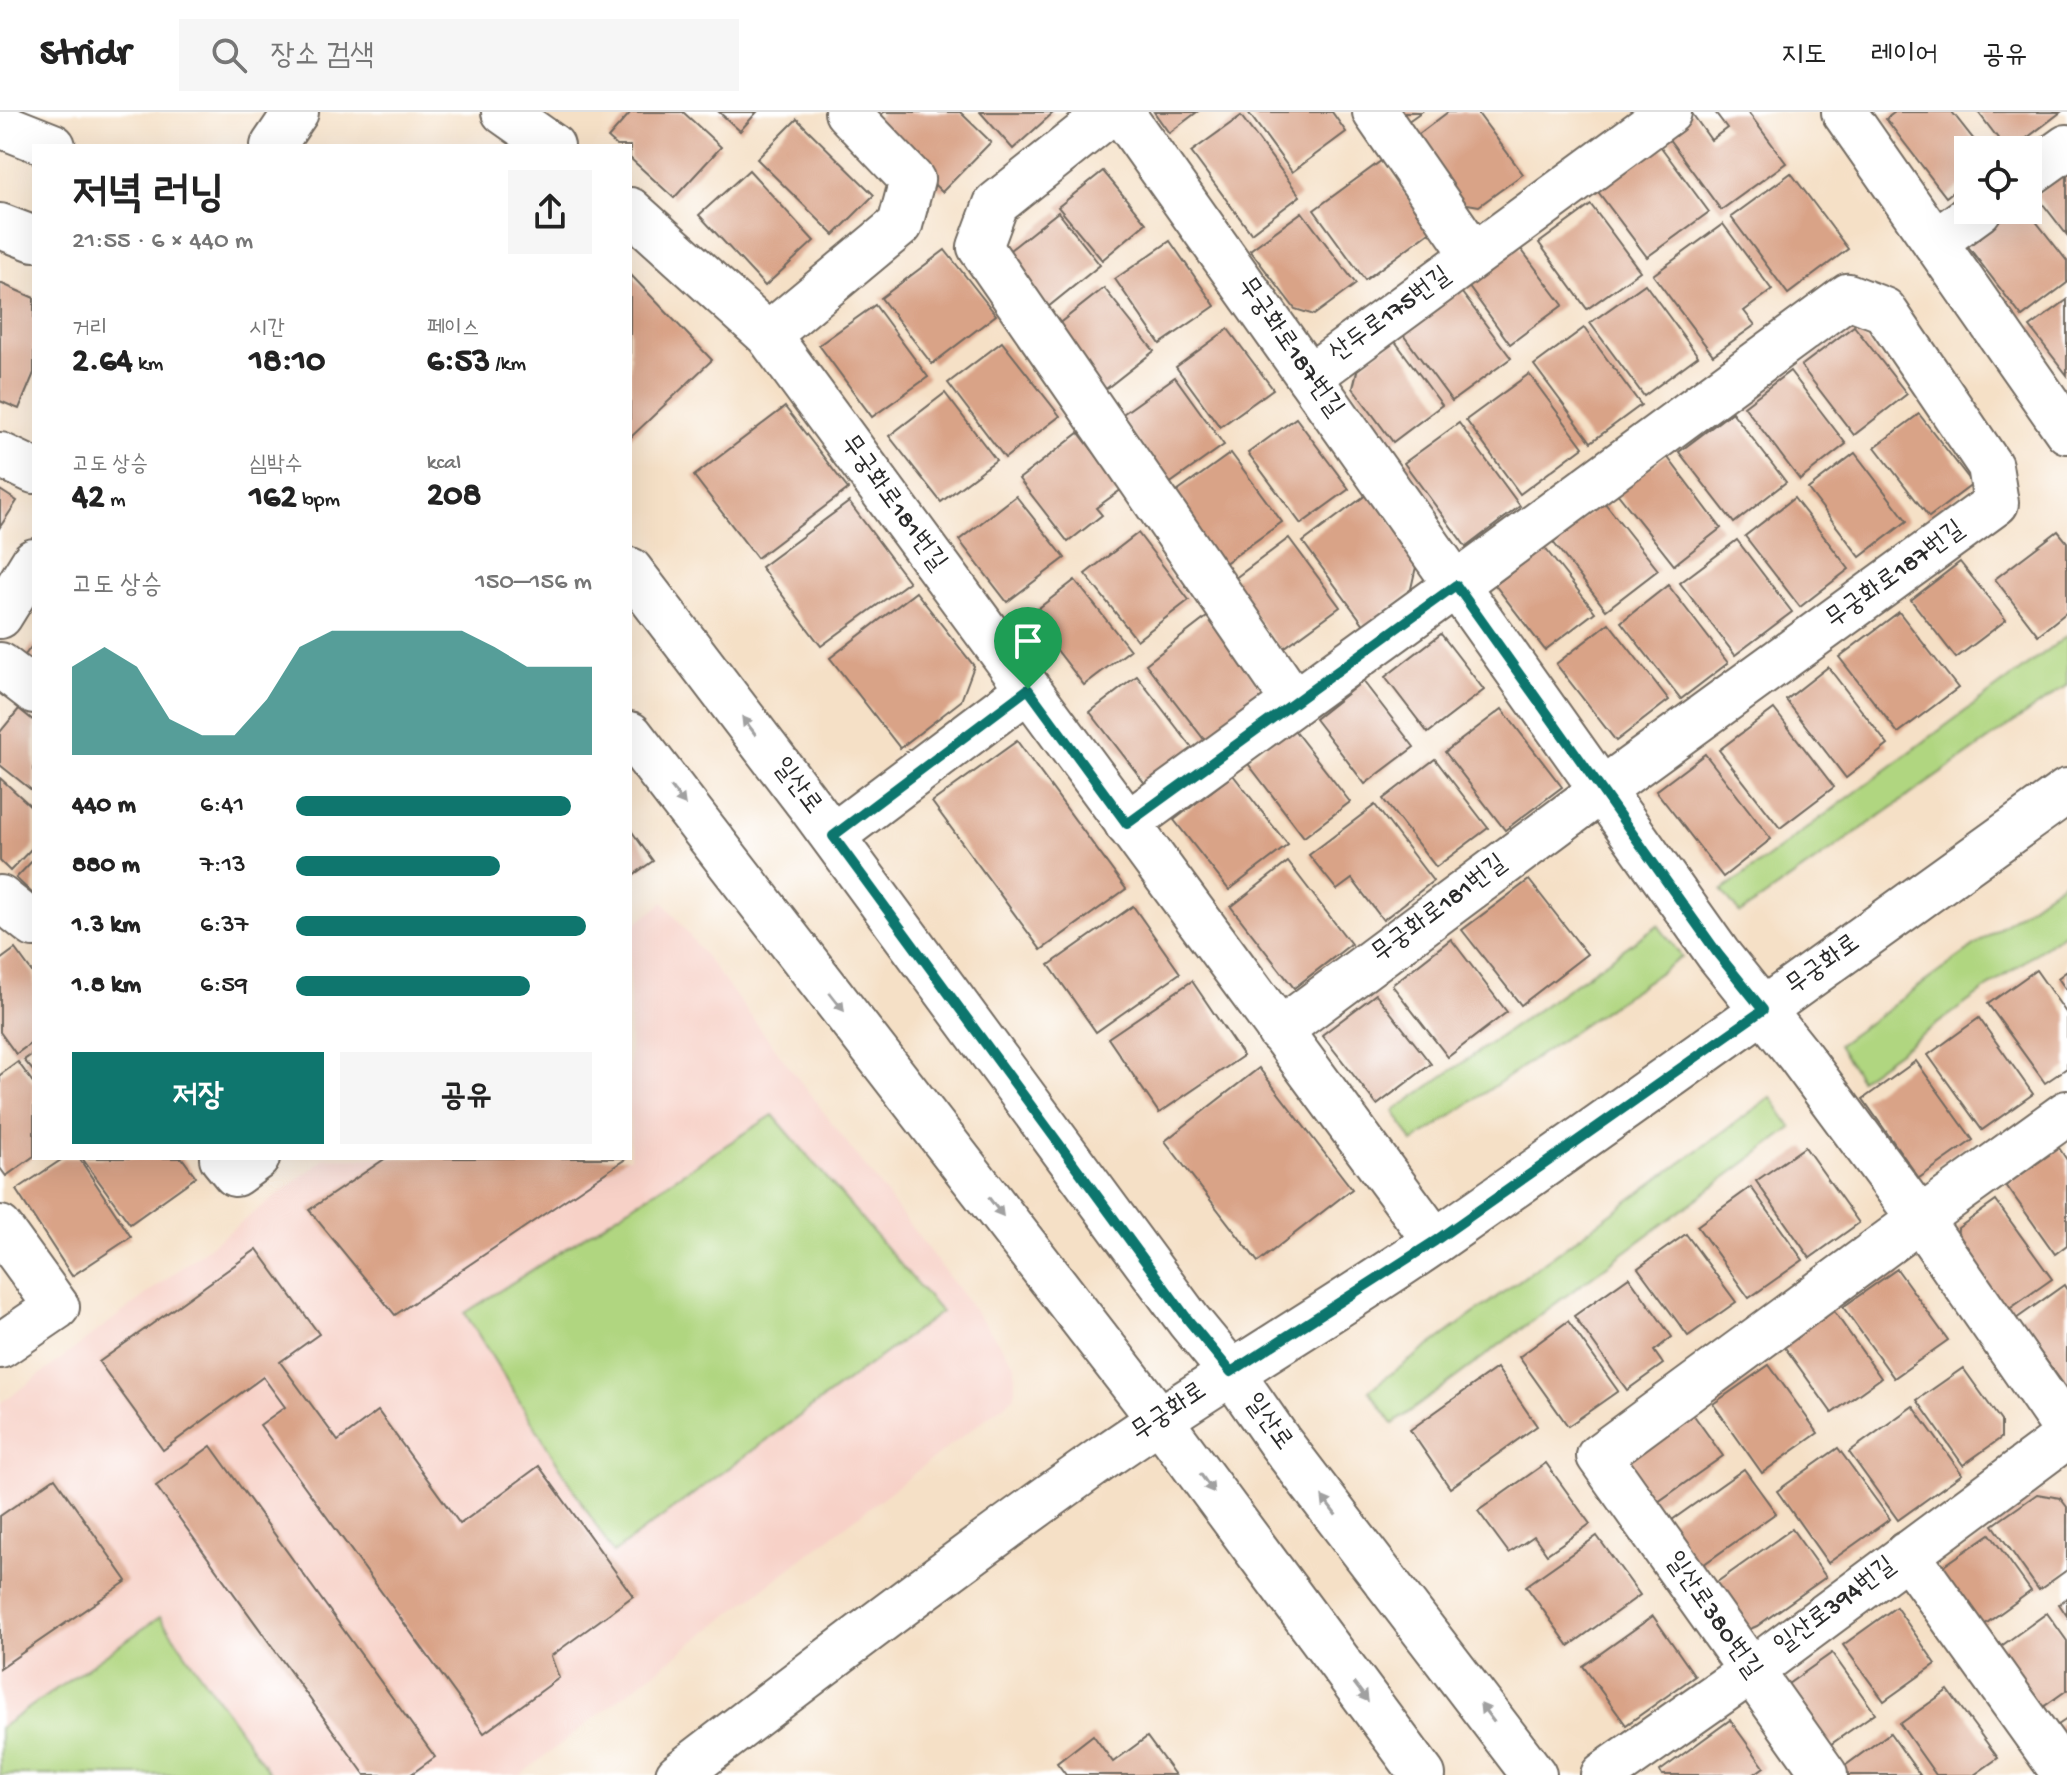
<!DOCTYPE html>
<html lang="ko">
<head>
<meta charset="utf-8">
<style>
  body { margin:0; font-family:"Gochi Hand","Poor Story",sans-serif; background:#f6f6f6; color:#222; height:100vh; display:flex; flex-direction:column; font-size:30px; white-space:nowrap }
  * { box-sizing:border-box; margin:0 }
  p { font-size:26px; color:#767676 }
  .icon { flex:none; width:44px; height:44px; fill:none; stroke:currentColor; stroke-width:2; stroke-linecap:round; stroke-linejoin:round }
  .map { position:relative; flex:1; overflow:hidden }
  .panel { position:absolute; left:32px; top:32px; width:600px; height:1016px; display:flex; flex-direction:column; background:#fff; border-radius:0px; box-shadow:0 8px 32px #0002 }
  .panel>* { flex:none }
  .controls { position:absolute; left:1954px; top:24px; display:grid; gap:16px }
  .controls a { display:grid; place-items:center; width:88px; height:88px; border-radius:0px; background:#fff; box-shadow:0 8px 32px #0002; font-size:40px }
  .pin { position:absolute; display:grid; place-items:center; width:68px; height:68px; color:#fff; margin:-82px -34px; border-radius:50% 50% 50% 0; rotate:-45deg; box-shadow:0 0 8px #0007 }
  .pin .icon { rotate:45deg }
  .round { display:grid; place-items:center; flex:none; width:84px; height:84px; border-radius:0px; background:#f6f6f6 }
  .head { display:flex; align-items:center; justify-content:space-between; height:136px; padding:0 40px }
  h1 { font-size:44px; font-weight:800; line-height:60px }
  .stats { display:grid; grid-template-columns:repeat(3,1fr); gap:12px; height:136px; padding:8px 40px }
  .stats div { display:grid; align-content:center }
  .stats b { font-size:34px; font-weight:800 }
  .stats small { font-size:22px; font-weight:400 }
  .stats p { font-size:22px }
  .chart { height:224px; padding:16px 40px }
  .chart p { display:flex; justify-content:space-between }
  .chart svg { width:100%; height:144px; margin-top:8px; fill:#0f766e; opacity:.7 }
  .button { display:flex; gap:16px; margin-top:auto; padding:16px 40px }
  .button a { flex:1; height:92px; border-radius:0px; background:#0f766e; color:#fff; font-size:32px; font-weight:800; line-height:92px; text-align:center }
  .button a+a { background:#f6f6f6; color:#222 }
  ul { padding:0 40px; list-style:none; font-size:26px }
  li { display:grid; grid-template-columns:128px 96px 1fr; align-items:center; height:60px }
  li i { height:20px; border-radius:10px; background:#0f766e }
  header { display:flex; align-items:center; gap:48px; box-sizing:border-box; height:112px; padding:0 40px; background:#fff; border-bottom:2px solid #e0e0e0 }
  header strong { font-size:38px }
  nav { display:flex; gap:44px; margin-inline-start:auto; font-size:28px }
  .search { width:560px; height:72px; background:#f6f6f6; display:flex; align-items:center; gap:20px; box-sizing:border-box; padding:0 28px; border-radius:0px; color:#767676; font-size:30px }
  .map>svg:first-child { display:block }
  .built { fill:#f7d1c7 }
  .green { fill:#b0d680; stroke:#6e8056; stroke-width:2 }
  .building { fill:#d9a387 }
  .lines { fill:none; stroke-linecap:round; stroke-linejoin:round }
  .minor-casing { stroke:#726a61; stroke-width:48 }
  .secondary-casing { stroke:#726a61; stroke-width:48 }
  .primary-casing { stroke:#726a61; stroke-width:48 }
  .minor { stroke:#fff; stroke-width:44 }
  .secondary { stroke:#fff; stroke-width:44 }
  .primary { stroke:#fff; stroke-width:44 }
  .oneway { fill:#a0a0a0 }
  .route-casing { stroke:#fff; stroke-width:16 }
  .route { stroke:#0f766e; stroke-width:10 }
  .labels { text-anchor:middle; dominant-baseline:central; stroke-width:6; stroke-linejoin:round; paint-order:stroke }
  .street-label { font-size:26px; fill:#2b2b2b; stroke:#fff }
</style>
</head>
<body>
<header>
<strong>Stridr</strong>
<div class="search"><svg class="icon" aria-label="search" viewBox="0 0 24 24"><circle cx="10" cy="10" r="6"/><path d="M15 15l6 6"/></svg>장소 검색</div>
<nav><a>지도</a><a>레이어</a><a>공유</a></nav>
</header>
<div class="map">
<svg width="2067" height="1663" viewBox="0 0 2067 1663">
  <rect width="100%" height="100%" fill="#fff"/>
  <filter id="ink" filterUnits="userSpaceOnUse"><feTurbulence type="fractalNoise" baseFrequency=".0125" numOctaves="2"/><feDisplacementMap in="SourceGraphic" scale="16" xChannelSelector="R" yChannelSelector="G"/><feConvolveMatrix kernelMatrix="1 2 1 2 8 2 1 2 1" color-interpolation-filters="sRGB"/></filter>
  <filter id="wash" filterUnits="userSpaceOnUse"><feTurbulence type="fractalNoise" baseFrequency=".006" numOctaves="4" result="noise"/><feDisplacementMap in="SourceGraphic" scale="32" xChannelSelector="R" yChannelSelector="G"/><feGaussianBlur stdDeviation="1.8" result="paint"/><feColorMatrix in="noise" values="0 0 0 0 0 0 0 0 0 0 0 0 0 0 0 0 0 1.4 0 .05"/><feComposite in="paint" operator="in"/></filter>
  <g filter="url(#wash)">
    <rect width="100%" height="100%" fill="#f5e0c6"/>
    <polygon class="built" points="664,790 1015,1252 1015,1284 520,1663 0,1663 0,1291 24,1275 326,1046 630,1046 630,816"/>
    <g class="green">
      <polygon points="2067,524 2067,573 1740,802 1722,779"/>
      <polygon points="2067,767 2067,819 1860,967 1838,933"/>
      <polygon points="1658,813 1682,845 1413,1030 1394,999"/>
      <polygon points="1771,985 1792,1016 1393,1312 1369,1278"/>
      <polygon points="773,1003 941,1200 613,1441 465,1201"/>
      <polygon points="160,1505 271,1663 0,1663 0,1616"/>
    </g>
    <g id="blocks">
      <g class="building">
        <polygon points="631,0 683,0 721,35 674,86 630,46 630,34 617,34 608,26"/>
        <polygon points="719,0 757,0 740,19"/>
        <polygon points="884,0 960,0 991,30 942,80 872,11"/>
        <polygon points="980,0 1054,0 1013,37"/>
        <polygon points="1154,0 1197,0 1169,21"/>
        <polygon points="1248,0 1332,0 1346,20 1292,60"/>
        <polygon points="1388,0 1421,0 1400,15"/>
        <polygon points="1448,0 1477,0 1523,62 1479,94 1450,89 1407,31"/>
        <polygon points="1691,0 1711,28 1727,16 1715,0 1748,0 1786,51 1721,98 1663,19"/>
        <polygon points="1895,0 1952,0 1982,38 1968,38 1968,68 1946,85 1886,7"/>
        <polygon points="1978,0 2061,0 2011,38 2007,38"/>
        <polygon points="1241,4 1300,84 1251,121 1191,40"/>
        <polygon points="797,7 874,83 834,123 757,47"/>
        <polygon points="1658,31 1709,100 1647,145 1596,77"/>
        <polygon points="1381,49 1432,118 1365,168 1314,98"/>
        <polygon points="749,58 814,129 765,174 699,103"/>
        <polygon points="1103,59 1146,111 1102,148 1058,95"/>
        <polygon points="2067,59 2067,123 2036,83"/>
        <polygon points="1791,61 1848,137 1788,182 1731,105"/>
        <polygon points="1591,93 1640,159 1587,197 1539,131"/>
        <polygon points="2013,98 2027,98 2067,149 2067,171 2022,205 1967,133"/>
        <polygon points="1058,100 1100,153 1048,195 1005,142"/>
        <polygon points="1302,100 1356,172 1314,203 1295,197 1250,138"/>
        <polygon points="1723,112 1772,178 1744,199 1755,213 1713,243 1653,163"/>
        <polygon points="1170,129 1215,194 1160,232 1115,167"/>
        <polygon points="1518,133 1563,193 1510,232 1466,171"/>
        <polygon points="945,138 996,203 932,252 881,186"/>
        <polygon points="630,162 712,248 630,326"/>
        <polygon points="0,171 34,186 34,261 19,297 0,289"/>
        <polygon points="1645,172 1698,244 1644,284 1590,211"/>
        <polygon points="1104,176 1154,239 1102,280 1052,217"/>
        <polygon points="1459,177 1511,246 1452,289 1401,220"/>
        <polygon points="2067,188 2067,263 2030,215"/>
        <polygon points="875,193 928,265 872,305 819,233"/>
        <polygon points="1854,214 1907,282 1854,323 1801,254"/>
        <polygon points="1584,216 1641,293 1591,330 1534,253"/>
        <polygon points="1228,217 1273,277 1220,315 1176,255"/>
        <polygon points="1394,228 1442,293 1393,330 1353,276 1358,255"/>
        <polygon points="1002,230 1060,304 1005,346 948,271"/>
        <polygon points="1790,259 1846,332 1800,368 1744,294"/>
        <polygon points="1529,262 1583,335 1520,382 1466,308"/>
        <polygon points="1175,265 1224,333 1169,372 1120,304"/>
        <polygon points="945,281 996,348 941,390 889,324"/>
        <polygon points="785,295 848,377 757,446 694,364"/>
        <polygon points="1732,300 1786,370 1734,411 1679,340"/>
        <polygon points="1919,302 1973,372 1929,405 1875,335"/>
        <polygon points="1296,306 1349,377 1301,412 1248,341"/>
        <polygon points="1459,311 1520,394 1466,435 1404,351"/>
        <polygon points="1079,321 1122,377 1096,396 1102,403 1068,430 1019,367"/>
        <polygon points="1231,341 1282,410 1221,454 1170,385"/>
        <polygon points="1855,341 1907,409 1860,445 1808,377"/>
        <polygon points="1666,343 1721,416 1674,453 1617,381"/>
        <polygon points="0,378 17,389 0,415"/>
        <polygon points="1370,380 1418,446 1410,481 1365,514 1303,430"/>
        <polygon points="1016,384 1065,446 1007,490 959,428"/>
        <polygon points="1794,386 1849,457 1800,495 1745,424"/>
        <polygon points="849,390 909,470 821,534 761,455"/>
        <polygon points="1604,390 1658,458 1606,498 1553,430"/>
        <polygon points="2058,419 2067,430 2067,500 2038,523 1995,467"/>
        <polygon points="1138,421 1189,488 1137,528 1085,462"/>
        <polygon points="1289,426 1340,495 1281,538 1230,470"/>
        <polygon points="1737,428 1792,500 1735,543 1680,471"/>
        <polygon points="1544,435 1595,500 1545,538 1495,473"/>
        <polygon points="1960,450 2006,508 1956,546 1911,488"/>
        <polygon points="1075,468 1130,538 1084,573 1030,503"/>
        <polygon points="1668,473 1728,551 1681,587 1621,510"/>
        <polygon points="916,480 974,554 961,589 900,636 830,546"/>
        <polygon points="1899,500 1958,576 1898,621 1839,545"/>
        <polygon points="1207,505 1267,583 1206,630 1146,552"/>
        <polygon points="1609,511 1669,588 1616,629 1556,552"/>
        <polygon points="1441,522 1484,578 1428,621 1385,565"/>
        <polygon points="34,531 34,549 25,543"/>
        <polygon points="1828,555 1888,633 1846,666 1786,588"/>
        <polygon points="1137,564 1197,642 1150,678 1090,600"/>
        <polygon points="1363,569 1414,635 1365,672 1315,607"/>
        <polygon points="19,597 34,609 34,680 0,653 0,620"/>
        <polygon points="1502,597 1562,675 1505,718 1445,640"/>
        <polygon points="1774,597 1834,675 1780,716 1719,638"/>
        <polygon points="1291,614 1350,690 1304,725 1246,649"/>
        <polygon points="1017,629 1126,777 1041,838 932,690"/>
        <polygon points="1705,642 1771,727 1723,765 1656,679"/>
        <polygon points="1435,647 1488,716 1436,755 1383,687"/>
        <polygon points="1233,663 1288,733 1229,778 1174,708"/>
        <polygon points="0,666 34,697 34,734 10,759 0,749"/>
        <polygon points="1375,693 1433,769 1383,808 1352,767 1337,778 1309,743"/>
        <polygon points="630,717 653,749 630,765"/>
        <polygon points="34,747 34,783 16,766"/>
        <polygon points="1288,750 1351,832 1294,876 1231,795"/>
        <polygon points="1529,768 1587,842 1521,893 1462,818"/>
        <polygon points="1133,794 1180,861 1096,920 1049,853"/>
        <polygon points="1451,827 1507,900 1448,945 1392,873"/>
        <polygon points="15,837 34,863 34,929 16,942 0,920 0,848"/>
        <polygon points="2036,858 2067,902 2067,956 2045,971 1988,892"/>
        <polygon points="2067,859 2067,879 2058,866"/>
        <polygon points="1192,869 1243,944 1159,1001 1108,926"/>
        <polygon points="1376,882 1431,952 1377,993 1322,923"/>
        <polygon points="1979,906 2033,982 1982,1018 1928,943"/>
        <polygon points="34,941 34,960 24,948"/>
        <polygon points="1916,949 1973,1028 1919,1066 1863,987"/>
        <polygon points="18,950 34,972 34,1044 6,1064 0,1056 0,963"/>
        <polygon points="1259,956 1352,1077 1258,1150 1165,1029"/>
        <polygon points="1805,1035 1859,1111 1810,1146 1756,1069"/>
        <polygon points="2059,1036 2067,1048 2067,1133 2055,1142 2006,1073"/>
        <polygon points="64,1046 79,1046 131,1125 72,1164 16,1078"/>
        <polygon points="82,1046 182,1046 196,1065 130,1112"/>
        <polygon points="386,1046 627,1046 395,1203 309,1098"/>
        <polygon points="1751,1075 1803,1148 1749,1186 1697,1114"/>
        <polygon points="1996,1089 2052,1167 2005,1200 1957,1132 1958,1116"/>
        <polygon points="1686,1122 1736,1190 1688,1224 1638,1156"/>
        <polygon points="257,1137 319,1222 280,1250 338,1329 378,1299 460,1412 539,1354 633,1484 551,1544 559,1566 484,1621 260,1313 285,1295 263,1265 163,1338 99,1250"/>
        <polygon points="1897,1157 1948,1228 1894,1266 1843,1195"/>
        <polygon points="1629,1165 1672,1225 1654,1239 1663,1252 1627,1278 1574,1204"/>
        <polygon points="2064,1173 2067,1178 2067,1277 2016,1207"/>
        <polygon points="1831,1195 1881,1266 1832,1301 1781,1230"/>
        <polygon points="1568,1209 1618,1279 1568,1314 1519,1245"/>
        <polygon points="1769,1253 1818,1321 1762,1361 1713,1292"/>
        <polygon points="1497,1256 1537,1314 1450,1376 1410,1318"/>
        <polygon points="1963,1256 2001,1309 2001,1326 1963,1353 1917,1288"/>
        <polygon points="1913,1294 1962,1362 1898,1408 1849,1340"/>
        <polygon points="1690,1298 1723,1344 1648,1397 1615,1351"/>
        <polygon points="211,1334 435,1645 410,1663 365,1663 156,1374"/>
        <polygon points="1838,1336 1890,1407 1828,1451 1777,1379"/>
        <polygon points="1546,1351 1590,1412 1547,1442 1534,1424 1509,1441 1478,1399"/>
        <polygon points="1744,1357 1776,1401 1697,1457 1665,1413"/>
        <polygon points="55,1366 127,1469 0,1556 0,1404"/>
        <polygon points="2037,1382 2060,1386 2067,1395 2067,1458 2039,1478 1993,1413"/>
        <polygon points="1792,1417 1826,1465 1757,1514 1743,1520 1703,1480"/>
        <polygon points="1990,1422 2031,1479 1977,1518 1935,1460"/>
        <polygon points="1597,1424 1640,1483 1569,1534 1526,1474"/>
        <polygon points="2067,1486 2067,1504 2059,1492"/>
        <polygon points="1896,1495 1936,1552 1884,1589 1843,1533"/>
        <polygon points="2047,1501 2067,1529 2067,1578 2036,1600 1993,1540"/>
        <polygon points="1653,1504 1695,1564 1626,1613 1583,1554"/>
        <polygon points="1832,1541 1875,1601 1824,1637 1781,1577"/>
        <polygon points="1948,1578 1998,1646 1974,1663 1936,1663 1900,1612"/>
        <polygon points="2067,1607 2067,1651 2046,1621"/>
        <polygon points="1730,1608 1764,1655 1753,1663 1662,1663 1660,1659"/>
        <polygon points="1890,1621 1920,1663 1847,1663 1842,1656"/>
        <polygon points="1093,1623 1113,1650 1147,1625 1175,1663 1066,1663 1057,1651"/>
      </g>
    </g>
  </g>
  <g filter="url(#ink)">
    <use href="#blocks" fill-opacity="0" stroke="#726a61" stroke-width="2"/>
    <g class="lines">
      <defs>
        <g id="minor">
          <polyline points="504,0 552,34"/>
          <polyline points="1111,0 996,92 980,135 1294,590"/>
          <polyline points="1121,0 1718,842 1798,942 1920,1107 2067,1319"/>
          <polyline points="1375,0 1474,143"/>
          <polyline points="1844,0 2067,319"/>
          <polyline points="273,34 296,0"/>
          <polyline points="2028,63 2067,35"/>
          <polyline points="630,98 768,223 1435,1129"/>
          <polyline points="1935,130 1979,98"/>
          <polyline points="768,223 900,113 912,68 847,0"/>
          <polyline points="1309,265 1669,0"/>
          <polyline points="0,343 34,359"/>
          <polyline points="0,504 34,449"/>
          <polyline points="0,553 34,579"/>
          <polyline points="1127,712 1456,473 1848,184 1884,198 1990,354 1996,391 1602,678 1279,919"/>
          <polyline points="833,724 1028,577"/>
          <polyline points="0,786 34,813"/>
          <polyline points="222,1046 235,1062 257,1046"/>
          <polyline points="0,1116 57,1195 0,1234"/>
          <polyline points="1907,1442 2065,1663"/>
          <polyline points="1603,1663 1751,1559 2067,1324"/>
          <polyline points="1825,1663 1599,1344 1920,1107 2067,1001"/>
        </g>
        <path id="secondary" d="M678,1663C818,1555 959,1448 1103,1346C1213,1269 1330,1202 1440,1126C1651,979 1859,829 2067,679"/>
        <g id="primary">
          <polyline points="0,13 53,34"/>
          <polyline points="0,114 34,127"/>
          <polyline points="630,458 810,694 1189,1209 1231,1260 1279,1329 1534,1663"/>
          <polyline points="630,622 1160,1308 1423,1663"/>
        </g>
      </defs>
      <use href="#minor" class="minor-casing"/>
      <use href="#secondary" class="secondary-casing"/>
      <use href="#primary" class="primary-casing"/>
      <use href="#minor" class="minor"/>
      <use href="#secondary" class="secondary"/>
      <use href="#primary" class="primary"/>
    </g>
    <defs><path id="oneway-solid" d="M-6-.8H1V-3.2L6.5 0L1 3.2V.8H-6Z" transform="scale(2)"/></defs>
    <g class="oneway">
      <use href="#oneway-solid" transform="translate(749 614) rotate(-127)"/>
      <use href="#oneway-solid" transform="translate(678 684) rotate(52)"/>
      <use href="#oneway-solid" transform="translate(837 890) rotate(52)"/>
      <use href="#oneway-solid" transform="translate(996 1095) rotate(52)"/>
      <use href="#oneway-solid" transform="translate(1207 1371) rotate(54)"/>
      <use href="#oneway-solid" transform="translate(1329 1394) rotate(-127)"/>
      <use href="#oneway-solid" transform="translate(1361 1580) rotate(53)"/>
      <use href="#oneway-solid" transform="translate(1487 1601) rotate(-127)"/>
    </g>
  </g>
  <g class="lines" filter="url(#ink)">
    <defs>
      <polygon id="route" points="1456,473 1718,842 1763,898 1435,1129 1231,1260 1189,1209 833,724 1028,577 1127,712"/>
    </defs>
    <use href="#route" class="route-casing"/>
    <use href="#route" class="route"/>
  </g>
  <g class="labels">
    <g class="street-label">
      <text transform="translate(1391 204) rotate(-36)">산두로175번길</text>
      <text transform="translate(1289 236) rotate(55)">무궁화로187번길</text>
      <text transform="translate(892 392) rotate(54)">무궁화로181번길</text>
      <text transform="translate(1896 464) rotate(-36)">무궁화로187번길</text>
      <text transform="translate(796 675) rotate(53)">일산로</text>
      <text transform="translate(1440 798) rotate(-37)">무궁화로181번길</text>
      <text transform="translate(1824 854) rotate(-36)">무궁화로</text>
      <text transform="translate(1170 1301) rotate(-34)">무궁화로</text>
      <text transform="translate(1267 1311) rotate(54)">일산로</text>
      <text transform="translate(1836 1495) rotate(-37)">일산로394번길</text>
      <text transform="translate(1712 1504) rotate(55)">일산로380번길</text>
    </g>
  </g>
</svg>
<div class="controls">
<a><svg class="icon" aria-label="locate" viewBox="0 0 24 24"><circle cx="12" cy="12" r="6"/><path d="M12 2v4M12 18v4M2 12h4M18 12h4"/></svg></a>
</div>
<div class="pin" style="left:1028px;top:577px;background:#1e9e55"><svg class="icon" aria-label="arrive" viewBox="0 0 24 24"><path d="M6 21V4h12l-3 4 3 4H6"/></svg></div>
<section class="panel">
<div class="head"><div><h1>저녁 러닝</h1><p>21:55 · 6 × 440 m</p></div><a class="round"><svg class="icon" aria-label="share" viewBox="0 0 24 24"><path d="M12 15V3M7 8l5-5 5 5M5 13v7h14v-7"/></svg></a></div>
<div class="stats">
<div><p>거리</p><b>2.64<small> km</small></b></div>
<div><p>시간</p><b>18:10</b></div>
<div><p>페이스</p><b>6:53<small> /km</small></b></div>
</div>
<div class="stats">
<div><p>고도 상승</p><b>42<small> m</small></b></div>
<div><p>심박수</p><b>162<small> bpm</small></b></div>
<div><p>kcal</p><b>208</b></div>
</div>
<div class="chart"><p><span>고도 상승</span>150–156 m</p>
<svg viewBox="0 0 160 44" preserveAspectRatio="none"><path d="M0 44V17L10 11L20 17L30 33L40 38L50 38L60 27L70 11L80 6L90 6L100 6L110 6L120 6L130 11L140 17L150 17L160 17V44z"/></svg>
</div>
<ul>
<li><b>440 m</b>6:41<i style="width:93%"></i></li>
<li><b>880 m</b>7:13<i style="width:69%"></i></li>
<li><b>1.3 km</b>6:37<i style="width:98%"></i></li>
<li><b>1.8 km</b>6:59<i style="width:79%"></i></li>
</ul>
<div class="button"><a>저장</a><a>공유</a></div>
</section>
</div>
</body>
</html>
